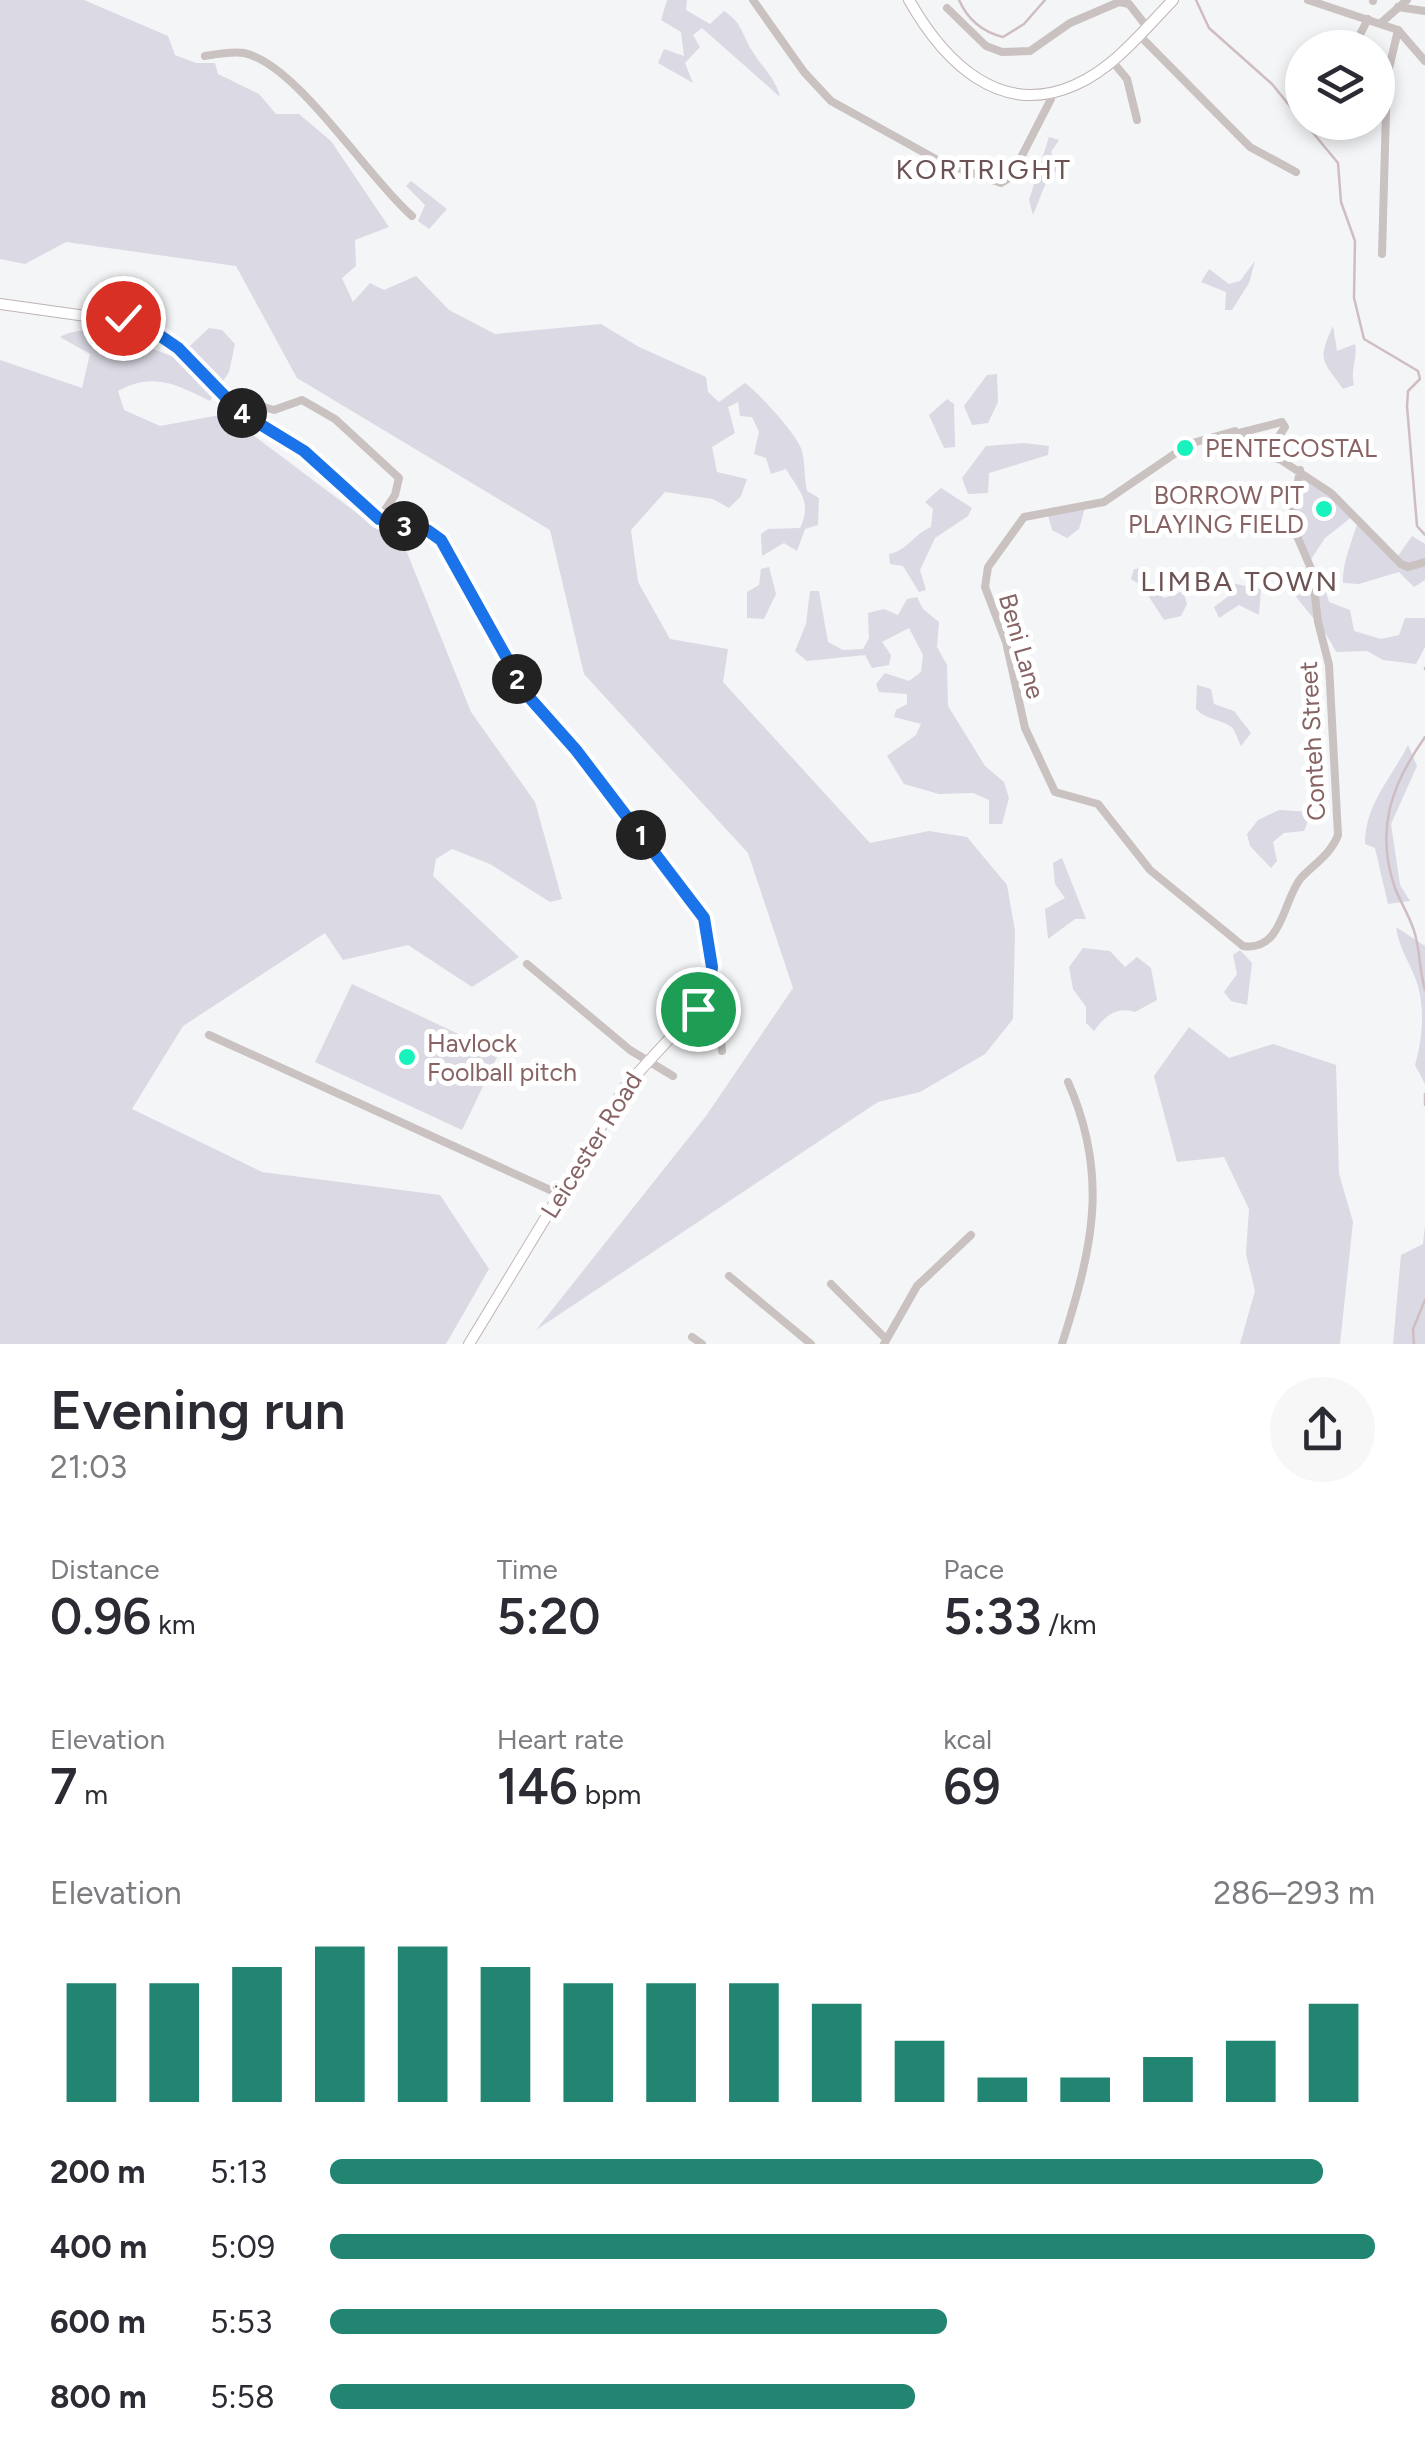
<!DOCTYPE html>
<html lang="en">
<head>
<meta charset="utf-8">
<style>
  body { margin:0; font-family:Figtree,sans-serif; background:#f7f7f7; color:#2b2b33; height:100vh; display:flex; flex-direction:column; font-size:38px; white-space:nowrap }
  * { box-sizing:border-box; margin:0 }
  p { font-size:32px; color:#7c7c81 }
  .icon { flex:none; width:55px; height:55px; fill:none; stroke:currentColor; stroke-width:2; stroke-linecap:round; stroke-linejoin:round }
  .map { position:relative; height:1344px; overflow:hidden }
  .side { display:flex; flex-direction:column; background:#fff; flex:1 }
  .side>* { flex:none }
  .buttons { position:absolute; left:1285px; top:30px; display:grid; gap:20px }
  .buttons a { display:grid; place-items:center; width:110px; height:110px; border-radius:50%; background:#fff; box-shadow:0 5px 15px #0003; font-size:50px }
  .pin { position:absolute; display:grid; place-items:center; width:85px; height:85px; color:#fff; margin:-42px; border:5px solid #fff; border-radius:50%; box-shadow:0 2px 10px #0007 }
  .km { position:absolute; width:50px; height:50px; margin:-25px; border-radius:50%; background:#222; color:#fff; font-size:28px; line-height:50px; text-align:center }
  .round { display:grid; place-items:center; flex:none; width:105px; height:105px; border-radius:52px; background:#f7f7f7 }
  .head { display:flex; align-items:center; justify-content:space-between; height:170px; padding:0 50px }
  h1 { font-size:55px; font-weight:600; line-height:75px }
  .stats { display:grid; grid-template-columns:repeat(3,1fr); gap:15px; height:170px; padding:10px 50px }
  .stats div { display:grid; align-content:center }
  .stats b { font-size:50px; font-weight:600 }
  .stats small { font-size:28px; font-weight:400 }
  .stats p { font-size:28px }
  .chart { height:280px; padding:20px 50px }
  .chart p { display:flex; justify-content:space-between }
  .chart svg { width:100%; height:180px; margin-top:10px; stroke:#228571; stroke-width:6 }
  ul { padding:0 50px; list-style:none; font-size:32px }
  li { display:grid; grid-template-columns:160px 120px 1fr; align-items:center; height:75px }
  li i { height:25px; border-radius:12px; background:#228571 }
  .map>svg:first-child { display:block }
  .green { fill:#dad9e4 }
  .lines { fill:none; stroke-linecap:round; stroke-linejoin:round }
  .stream { stroke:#cfbdc2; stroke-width:2.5 }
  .secondary-casing { stroke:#bfb3b4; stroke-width:12 }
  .street { stroke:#cac1c1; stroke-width:8 }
  .secondary { stroke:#fff; stroke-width:10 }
  .route-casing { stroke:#fff; stroke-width:20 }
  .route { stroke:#1a73e8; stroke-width:12 }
  .poi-dot { fill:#18f3bd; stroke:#fff; stroke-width:4 }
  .labels { text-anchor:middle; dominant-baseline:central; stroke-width:10; stroke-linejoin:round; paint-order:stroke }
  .poi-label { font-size:25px; fill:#886364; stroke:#fff; text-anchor:start }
  .street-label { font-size:25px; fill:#886364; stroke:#fff }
  .neighbourhood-label { font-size:28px; letter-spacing:2.5px; fill:#6c5253; stroke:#fff }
</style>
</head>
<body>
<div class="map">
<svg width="1425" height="1344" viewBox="0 0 1425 1344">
  <rect width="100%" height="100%" fill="#f4f5f7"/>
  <g class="green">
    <path d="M0,0H84L168,36L175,55L196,63H215L218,74L259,94L276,114H299L331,141L389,227L355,240L356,266L342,278L353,302L370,283L384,290L416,276L449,310L495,334L601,324L639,347L706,377L708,392L719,402L745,383C758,392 799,437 802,451C805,463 804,477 807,491L819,498L818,525L805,529L797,551L784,543L762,556L761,534L768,529L800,528C813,501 798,490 786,469L771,474L766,458L754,454L759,432L752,417L740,416L738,402L728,407L735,433L712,447L717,472L747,479L741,496L729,508L713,499L665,492L631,530L638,582L670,639L728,649L723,682L870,843L929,831L967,837L1007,885L1015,931L1013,1019L985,1054L920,1092L878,1102L536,1330L706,1116L793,988L748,853L584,674L550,530L297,378L236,266L66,242L25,264L0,259Z"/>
    <path d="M667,0H687L686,10L710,24L724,11C742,23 741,32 751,49C761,67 775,76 780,97L702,28L693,35L700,47L685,63L693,83L658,63L664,49L684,56L681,32L661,20Z"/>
    <polygon points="1049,137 1059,140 1051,152 1057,170 1045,185 1033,215 1029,200"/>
    <polygon points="411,181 447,209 429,229 418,221 425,205 406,186"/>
    <polygon points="1255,261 1249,283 1232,310 1225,310 1226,292 1201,282 1209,269 1229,284 1240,281"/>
    <path d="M1333,326L1337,351L1355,344C1358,358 1350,369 1354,385L1343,389C1322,359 1317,361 1333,326Z"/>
    <path d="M209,328L222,330L235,344L229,372L210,401C175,384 154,372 118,391L124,410L160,426L225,414L406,550L471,712L535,802L562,899L550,902L490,864L452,849L436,859L433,876L519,957L472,987L408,945L343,960L325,933L183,1026L132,1109L262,1172L440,1195L489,1269L446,1344H0V360L82,388L90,354L60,337C92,318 145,347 177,358Z"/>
    <polygon points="997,374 998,402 988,423 972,425 964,406 987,375"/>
    <polygon points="947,399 954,404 955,447 944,448 929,415"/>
    <polygon points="1024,443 1049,446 1048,455 989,473 988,493 968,494 962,478 986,446"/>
    <path d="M1300,470L1353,516L1325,538L1308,564C1290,531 1291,506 1300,470Z"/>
    <path d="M941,488L972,508L968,516L935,538L920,570L926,590L919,592L903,566L890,564L889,554C907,551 914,534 931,527L933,509L925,502Z"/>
    <polygon points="1086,504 1079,529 1067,538 1052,530 1047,512"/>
    <path d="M1358,522L1396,559L1412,536L1425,544V580L1414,587L1399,572L1359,584L1343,583C1342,564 1352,540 1358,522Z"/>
    <polygon points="769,567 776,594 764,619 747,618 747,592 759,585 761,569"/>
    <polygon points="1144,568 1152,587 1164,598 1183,591 1187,604 1181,616 1164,620 1142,586 1131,579 1134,569"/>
    <path d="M1300,580L1326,592L1329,602L1350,610L1354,631L1381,639L1399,635L1405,618H1425V647L1416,664L1383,660L1367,651L1336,652C1326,629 1307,613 1293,592Z"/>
    <polygon points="1231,583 1261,589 1259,615 1239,605 1219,618 1214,607 1229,596"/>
    <polygon points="810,591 819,591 828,642 843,650 863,649 869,638 868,613 884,609 898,615 907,599 917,597 923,609 939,622 937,647 947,665 948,706 985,766 1004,782 1009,798 1002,824 989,824 989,800 973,793 939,794 904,784 887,756 916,735 921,724 894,717 896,710 907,704 907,694 879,692 876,684 885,673 909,681 921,672 923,655 909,628 882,642 891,655 889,665 872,668 865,655 807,661 795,651 806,624"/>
    <path d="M1197,685L1211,689L1214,704L1234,711L1251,733L1241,746C1238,741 1237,735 1234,730C1228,720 1207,721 1196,709Z"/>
    <path d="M1408,745L1417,766L1391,824L1400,885L1410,901L1388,904L1375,848L1365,844C1365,804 1391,779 1408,745Z"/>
    <polygon points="1279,810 1312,812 1304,831 1284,833 1273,842 1277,861 1271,868 1250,846 1247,834 1258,820"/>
    <polygon points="1062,858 1086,919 1075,919 1048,939 1045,909 1065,898 1055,884 1053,863"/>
    <path d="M1396,927L1425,946V1084L1415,1065C1422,1041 1425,1012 1418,986C1412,965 1399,950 1396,927Z"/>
    <path d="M1083,948L1110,951L1125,967L1137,957L1151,968L1157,1000L1135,1012C1116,1006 1105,1016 1094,1031L1086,1023V1007L1073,989L1069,967Z"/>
    <polygon points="1240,950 1252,963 1247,1005 1231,1001 1224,992 1237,974 1233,955"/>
    <polygon points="352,984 499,1053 462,1130 315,1062"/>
    <polygon points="1189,1027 1229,1058 1273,1044 1336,1065 1339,1174 1353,1222 1340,1344 1240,1344 1255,1291 1246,1254 1249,1209 1224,1157 1177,1162 1154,1076"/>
    <polygon points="1425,1225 1425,1344 1393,1344 1401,1255 1423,1244"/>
  </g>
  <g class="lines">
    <g class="stream">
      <path d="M959,0C968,20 982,32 1003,37L1024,24L1045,0"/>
      <polyline points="1196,0 1209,28 1272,84 1302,121"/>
      <polyline points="1304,122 1338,163 1341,202 1355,241 1354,298 1364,339 1418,371 1420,379 1408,391 1407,406 1417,526 1425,535"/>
      <polyline points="1425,668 1425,669"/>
      <path d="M1425,737C1391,785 1375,830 1395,888C1401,904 1413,921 1416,938C1420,955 1420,972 1425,990"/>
      <polyline points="1425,1094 1425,1105"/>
      <polyline points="1414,1344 1413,1329 1425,1300"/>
    </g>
    <defs>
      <g id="secondary">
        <path d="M909,0C943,60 999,119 1075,85C1114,68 1144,30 1173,0"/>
        <polyline points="0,304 143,324 179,348 240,412 305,451 379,519 435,535 528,696 557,725 701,913 709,928 713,959 704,1001 625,1087 469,1344"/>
      </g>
    </defs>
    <use href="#secondary" class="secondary-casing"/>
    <g class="street">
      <polyline points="753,0 804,72 831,101 941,162 1001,183 1011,177 1051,99 1047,92"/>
      <polyline points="1308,0 1398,30 1425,61"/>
      <polyline points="1373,0 1373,1"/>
      <polyline points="1398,7 1425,11"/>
      <polyline points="947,8 986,46 1002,52 1030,51 1070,23 1119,2 1129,4 1147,27"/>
      <polyline points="1382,22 1407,0"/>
      <polyline points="1139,35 1250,147 1296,172"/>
      <polyline points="1353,48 1368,19"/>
      <path d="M205,56C217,54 232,51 244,53C297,64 367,177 412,216"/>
      <polyline points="1112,61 1127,79 1137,120"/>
      <polyline points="1382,254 1387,77 1398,30"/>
      <polyline points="246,416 257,405 274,410 302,400 335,419 399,478 395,495 379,519"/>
      <polyline points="1239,433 1282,422 1285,427 1266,456"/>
      <path d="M1300,470L1291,522L1312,571L1318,622L1329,665L1338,835C1331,854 1314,864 1301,878C1283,899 1283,952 1243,946L1150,870L1098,804L1055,792L1025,728L1006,642L985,587L988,567L1024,517L1104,502L1189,444L1235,431L1252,451L1281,460L1331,493L1401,564L1408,567L1425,562"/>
      <polyline points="527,964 630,1050 673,1076"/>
      <polyline points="704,1001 719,1019 722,1051"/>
      <polyline points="209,1035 559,1194"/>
      <polyline points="729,1276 811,1344"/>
      <polyline points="831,1284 885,1338"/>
      <polyline points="692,1337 702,1344"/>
      <polyline points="884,1344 917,1286 971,1235"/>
      <path d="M1062,1344C1092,1249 1110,1177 1068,1082"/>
    </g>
    <use href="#secondary" class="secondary"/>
  </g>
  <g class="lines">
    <defs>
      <polyline id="route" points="123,318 143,324 178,348 240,412 304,451 379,519 427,530 441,540 528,696 576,750 704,918 712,967 708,992 698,1009"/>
    </defs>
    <use href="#route" class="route-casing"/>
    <use href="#route" class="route"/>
  </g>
  <g class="poi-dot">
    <circle cx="1185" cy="448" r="10"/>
    <circle cx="1324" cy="509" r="10"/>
    <circle cx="407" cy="1057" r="10"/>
  </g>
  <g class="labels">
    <g class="poi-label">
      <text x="1205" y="448">PENTECOSTAL</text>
      <text x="1304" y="495" text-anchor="end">BORROW PIT<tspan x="1304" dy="29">PLAYING FIELD</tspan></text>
      <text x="427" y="1043">Havlock<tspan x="427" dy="29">Foolball pitch</tspan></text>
    </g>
    <g class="street-label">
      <text transform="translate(1022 646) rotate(74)">Beni Lane</text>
      <text transform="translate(1312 741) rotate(-93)">Conteh Street</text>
      <text transform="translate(591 1145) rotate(-58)">Leicester Road</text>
    </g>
    <g class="neighbourhood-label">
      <text x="984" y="169">KORTRIGHT</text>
      <text x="1240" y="581">LIMBA TOWN</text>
    </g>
  </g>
</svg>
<div class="buttons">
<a><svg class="icon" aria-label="layers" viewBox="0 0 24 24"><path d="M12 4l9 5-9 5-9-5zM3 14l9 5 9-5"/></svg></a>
</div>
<div class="pin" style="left:698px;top:1009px;background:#1e9e55"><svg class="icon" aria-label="arrive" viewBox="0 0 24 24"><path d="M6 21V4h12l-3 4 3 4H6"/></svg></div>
<div class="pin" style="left:123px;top:318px;background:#d93025"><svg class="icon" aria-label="check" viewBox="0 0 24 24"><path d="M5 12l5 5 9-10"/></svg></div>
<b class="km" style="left:641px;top:835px">1</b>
<b class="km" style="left:517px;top:679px">2</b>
<b class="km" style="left:404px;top:526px">3</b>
<b class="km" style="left:242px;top:413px">4</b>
</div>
<section class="side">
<div class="head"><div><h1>Evening run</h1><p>21:03</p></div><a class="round"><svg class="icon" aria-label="share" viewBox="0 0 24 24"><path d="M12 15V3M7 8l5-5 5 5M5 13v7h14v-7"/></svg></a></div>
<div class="stats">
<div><p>Distance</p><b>0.96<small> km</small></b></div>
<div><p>Time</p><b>5:20</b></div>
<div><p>Pace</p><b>5:33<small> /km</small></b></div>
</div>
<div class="stats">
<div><p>Elevation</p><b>7<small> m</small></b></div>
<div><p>Heart rate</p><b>146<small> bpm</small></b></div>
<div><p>kcal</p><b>69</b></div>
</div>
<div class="chart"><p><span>Elevation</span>286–293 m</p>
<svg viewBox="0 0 160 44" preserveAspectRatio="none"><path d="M5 44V15M15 44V15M25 44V11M35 44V6M45 44V6M55 44V11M65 44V15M75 44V15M85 44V15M95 44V20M105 44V29M115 44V38M125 44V38M135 44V33M145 44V29M155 44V20"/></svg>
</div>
<ul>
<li><b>200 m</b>5:13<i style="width:95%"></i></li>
<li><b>400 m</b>5:09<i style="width:100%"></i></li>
<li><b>600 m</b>5:53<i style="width:59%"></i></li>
<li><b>800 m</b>5:58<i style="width:56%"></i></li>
</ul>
</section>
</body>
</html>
